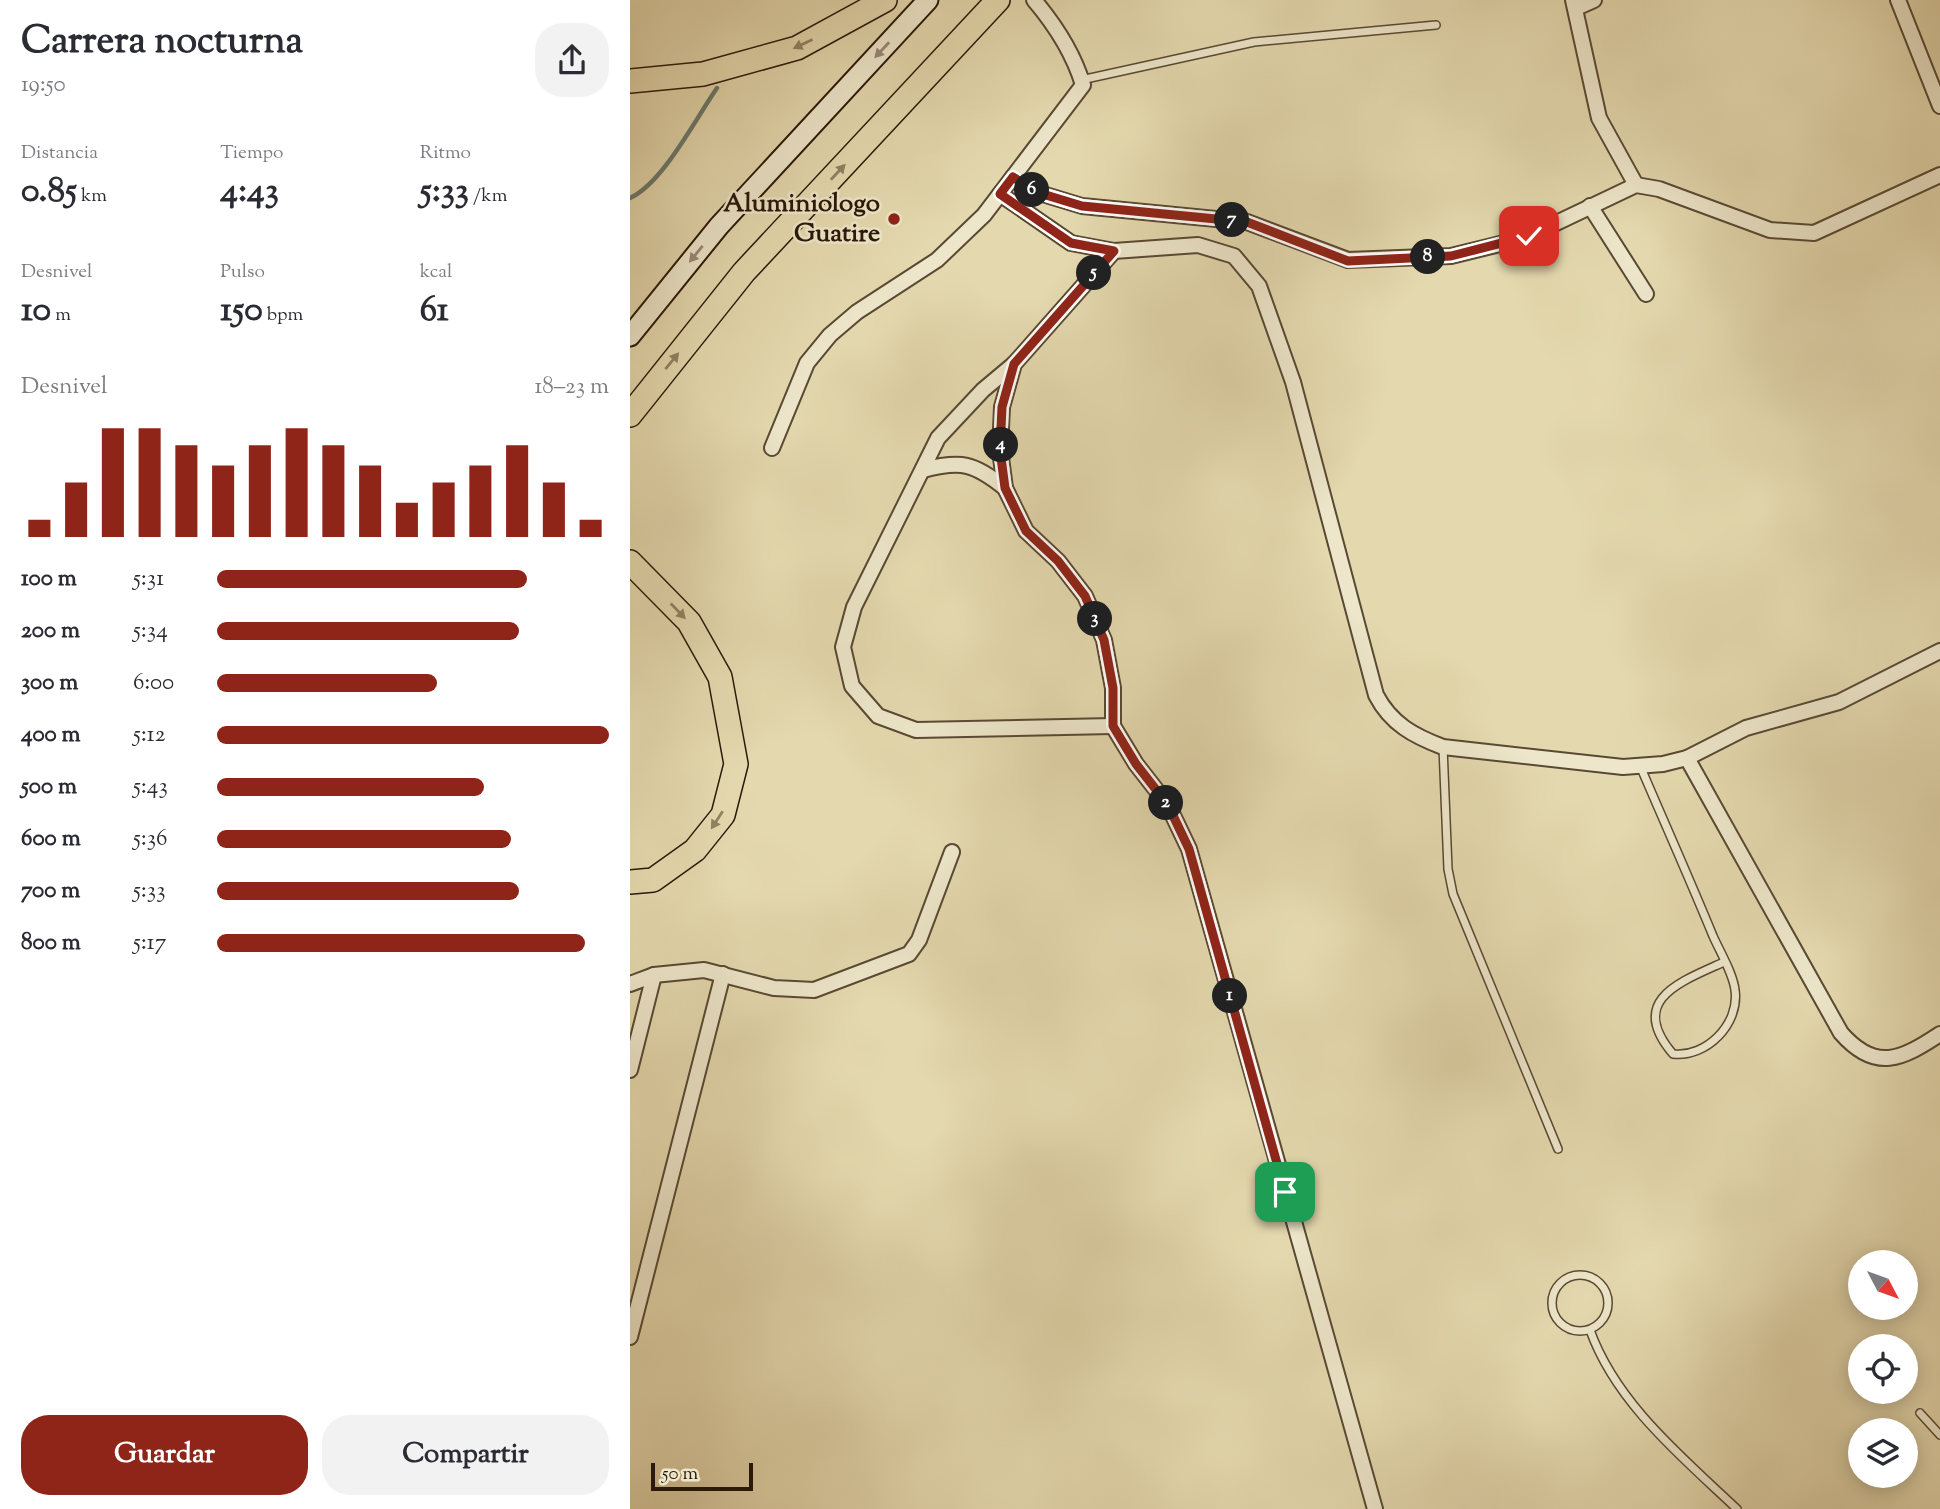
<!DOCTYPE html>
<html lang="es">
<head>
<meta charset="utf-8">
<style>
  body { margin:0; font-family:"Sorts Mill Goudy",serif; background:#f2f2f3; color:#2b2b33; height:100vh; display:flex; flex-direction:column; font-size:26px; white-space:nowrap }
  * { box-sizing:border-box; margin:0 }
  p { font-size:23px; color:#7c7c81 }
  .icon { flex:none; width:38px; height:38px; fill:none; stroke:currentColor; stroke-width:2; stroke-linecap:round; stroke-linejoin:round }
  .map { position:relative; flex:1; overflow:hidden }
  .sheet { display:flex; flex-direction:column; background:#fff; width:630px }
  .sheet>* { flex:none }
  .needle { width:46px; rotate:131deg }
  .controls { position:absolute; left:1218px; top:1250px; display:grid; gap:14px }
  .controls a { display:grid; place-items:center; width:70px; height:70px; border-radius:50%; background:#fff; box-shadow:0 4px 18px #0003; font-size:35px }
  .scale { position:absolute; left:21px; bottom:18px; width:102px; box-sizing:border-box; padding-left:7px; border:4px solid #2b190a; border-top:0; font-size:19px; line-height:24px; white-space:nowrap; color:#2b190a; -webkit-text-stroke:5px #ede6ca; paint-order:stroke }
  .pin { position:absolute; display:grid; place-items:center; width:60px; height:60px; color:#fff; margin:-30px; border-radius:14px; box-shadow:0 4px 10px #0006 }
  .km { position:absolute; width:35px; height:35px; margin:-18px; border-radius:50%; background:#222; color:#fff; font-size:19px; line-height:35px; text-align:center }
  .round { display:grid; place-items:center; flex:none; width:74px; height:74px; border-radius:28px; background:#f2f2f3 }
  .headline { display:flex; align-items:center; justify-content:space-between; height:119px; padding:0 21px }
  h1 { font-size:38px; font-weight:700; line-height:52px }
  .metrics { display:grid; grid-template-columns:repeat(3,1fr); gap:10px; height:119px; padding:7px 21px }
  .metrics div { display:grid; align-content:center }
  .metrics b { font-size:35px; font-weight:700 }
  .metrics small { font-size:19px; font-weight:400 }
  .metrics p { font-size:19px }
  .chart { height:196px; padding:14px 21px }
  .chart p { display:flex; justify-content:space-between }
  .chart svg { width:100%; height:126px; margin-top:7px; stroke:#8f2418; stroke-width:6 }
  .action { display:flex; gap:14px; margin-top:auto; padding:14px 21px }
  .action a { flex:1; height:80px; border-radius:28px; background:#8f2418; color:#fff; font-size:28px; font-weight:700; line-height:80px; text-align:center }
  .action a+a { background:#f2f2f3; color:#2b2b33 }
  ul { padding:0 21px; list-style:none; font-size:23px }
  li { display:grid; grid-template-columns:112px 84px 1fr; align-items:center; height:52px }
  li i { height:18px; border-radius:9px; background:#8f2418 }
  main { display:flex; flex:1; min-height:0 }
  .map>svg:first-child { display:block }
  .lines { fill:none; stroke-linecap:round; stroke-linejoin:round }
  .stream { stroke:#6b796d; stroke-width:4.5 }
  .service-casing { stroke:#594933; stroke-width:10 }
  .minor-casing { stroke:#594933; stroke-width:18 }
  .secondary-casing { stroke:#2b190a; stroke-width:23 }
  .trunk-casing { stroke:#2b190a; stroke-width:26 }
  .service { stroke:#ede6ca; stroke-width:7 }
  .minor { stroke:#ede6ca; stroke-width:14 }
  .secondary { stroke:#ede6ca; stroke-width:19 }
  .trunk { stroke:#e4d8ae; stroke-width:23 }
  .oneway { fill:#918264 }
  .oneway2 { fill:#968a74 }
  .route-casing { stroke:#fff; stroke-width:14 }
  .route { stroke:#8f2418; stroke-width:9 }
  .poi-dot { fill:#8f2418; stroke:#ede6ca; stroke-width:2.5 }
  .labels { text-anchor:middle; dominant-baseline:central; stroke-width:5; stroke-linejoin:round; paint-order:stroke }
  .poi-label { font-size:26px; font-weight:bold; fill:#2b190a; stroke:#ede6ca; text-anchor:end }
</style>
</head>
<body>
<main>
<section class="sheet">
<div class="headline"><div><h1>Carrera nocturna</h1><p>19:50</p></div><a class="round"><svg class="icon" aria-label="share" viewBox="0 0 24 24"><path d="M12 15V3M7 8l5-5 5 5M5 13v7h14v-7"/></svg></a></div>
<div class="metrics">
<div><p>Distancia</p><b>0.85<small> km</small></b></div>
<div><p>Tiempo</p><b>4:43</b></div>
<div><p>Ritmo</p><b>5:33<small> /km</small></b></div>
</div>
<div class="metrics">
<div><p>Desnivel</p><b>10<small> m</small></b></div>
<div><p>Pulso</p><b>150<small> bpm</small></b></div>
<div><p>kcal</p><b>61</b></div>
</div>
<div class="chart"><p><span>Desnivel</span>18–23 m</p>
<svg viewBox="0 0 160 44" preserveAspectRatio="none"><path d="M5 44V38M15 44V25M25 44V6M35 44V6M45 44V12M55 44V19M65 44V12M75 44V6M85 44V12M95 44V19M105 44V32M115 44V25M125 44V19M135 44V12M145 44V25M155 44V38"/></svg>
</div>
<ul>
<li><b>100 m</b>5:31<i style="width:79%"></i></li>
<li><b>200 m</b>5:34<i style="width:77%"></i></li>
<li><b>300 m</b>6:00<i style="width:56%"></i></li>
<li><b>400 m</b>5:12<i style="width:100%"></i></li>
<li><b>500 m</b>5:43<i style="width:68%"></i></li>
<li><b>600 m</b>5:36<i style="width:75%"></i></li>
<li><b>700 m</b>5:33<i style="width:77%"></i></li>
<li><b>800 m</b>5:17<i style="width:94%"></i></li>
</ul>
<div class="action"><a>Guardar</a><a>Compartir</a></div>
</section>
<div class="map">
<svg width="1310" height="1509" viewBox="0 0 1310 1509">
  <rect width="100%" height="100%" fill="#e4d8ae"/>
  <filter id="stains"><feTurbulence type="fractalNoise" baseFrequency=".00286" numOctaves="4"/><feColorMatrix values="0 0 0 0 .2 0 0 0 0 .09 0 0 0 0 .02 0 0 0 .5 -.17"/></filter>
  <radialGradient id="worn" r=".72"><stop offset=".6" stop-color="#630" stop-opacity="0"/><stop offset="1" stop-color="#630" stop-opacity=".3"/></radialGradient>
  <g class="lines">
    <path class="stream" d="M0,198C33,183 66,118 87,88"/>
    <defs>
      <g id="service">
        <polyline points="451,80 624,42 806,25"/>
        <polyline points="813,747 818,869 823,894 928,1149"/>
        <path d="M1011,768C1035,824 1060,880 1083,936C1090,952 1103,973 1105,990C1110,1024 1076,1058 1043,1054C997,1000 1050,982 1094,962"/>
        <circle cx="950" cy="1303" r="28"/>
        <path d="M960,1330C986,1403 1052,1457 1107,1509"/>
        <polyline points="1290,1413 1310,1435"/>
      </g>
      <g id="minor">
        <polyline points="943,0 969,118 1006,185"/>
        <polyline points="1268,0 1310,106"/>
        <polyline points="946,8 964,0"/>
        <polyline points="383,177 406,192 452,206 617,222 718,260 821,256 870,244 899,236 1006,185 1029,189 1140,230 1184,233 1310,175"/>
        <path d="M370,194L441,243L484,251L568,245L604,256L629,286L663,382L746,695C761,724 784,736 813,747L993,767L1033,764L1057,758L1116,728L1209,702L1310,651"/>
        <polyline points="960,206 1016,294"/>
        <polyline points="484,251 384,364 372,407 370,450 375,488 396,531 428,561 455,596 474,640 483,688 483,726 506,764 538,805 559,849 745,1509"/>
        <polyline points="384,364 353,390 308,438 224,607 213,647 222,686 248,716 286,730 483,726"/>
        <path d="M142,448L177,363L200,335L227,312L307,260L354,215L453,85C443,52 426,26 404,0"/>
        <path d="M293,470C331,460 344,463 375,488"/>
        <path d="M1057,758L1211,1033C1246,1073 1272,1059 1310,1034"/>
        <polyline points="0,984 24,975 74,970 144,988 184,990 279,954 289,940 322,852"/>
        <polyline points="0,1070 24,975"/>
        <polyline points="0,1337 93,974"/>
      </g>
      <polyline id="secondary" points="0,336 89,226 298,0"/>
      <g id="trunk">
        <polyline points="0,81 73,74 167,48 255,0"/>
        <polyline points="0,415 114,272 368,0"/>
        <polyline points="0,562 59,622 90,677 106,764 93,815 65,850 23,880 0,882"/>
      </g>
    </defs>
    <use href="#service" class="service-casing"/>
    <use href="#minor" class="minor-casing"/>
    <use href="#secondary" class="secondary-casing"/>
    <use href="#trunk" class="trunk-casing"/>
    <use href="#service" class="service"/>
    <use href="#minor" class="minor"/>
    <use href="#secondary" class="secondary"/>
    <use href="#trunk" class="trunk"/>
  </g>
  <defs><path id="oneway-solid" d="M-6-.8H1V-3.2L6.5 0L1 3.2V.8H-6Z" transform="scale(1.75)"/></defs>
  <g class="oneway">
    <use href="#oneway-solid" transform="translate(173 44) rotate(155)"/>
    <use href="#oneway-solid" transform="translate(208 172) rotate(-47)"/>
    <use href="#oneway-solid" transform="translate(42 361) rotate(-51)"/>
    <use href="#oneway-solid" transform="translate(48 611) rotate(46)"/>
    <use href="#oneway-solid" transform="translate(87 820) rotate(123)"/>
  </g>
  <g class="oneway2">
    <use href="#oneway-solid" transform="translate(252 50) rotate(133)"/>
    <use href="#oneway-solid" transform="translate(66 254) rotate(129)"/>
  </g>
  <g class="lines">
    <defs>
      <polyline id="route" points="655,1192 559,849 538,805 506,764 483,726 483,688 474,640 455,596 428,561 396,531 375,488 370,450 372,407 384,364 484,251 441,243 370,194 383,177 406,192 452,206 617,222 718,261 821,256 899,236"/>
    </defs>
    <use href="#route" class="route-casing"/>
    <use href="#route" class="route"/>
  </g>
  <circle class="poi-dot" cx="264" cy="219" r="7"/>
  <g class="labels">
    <g class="poi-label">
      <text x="250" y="204">Aluminiologo<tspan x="250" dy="30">Guatire</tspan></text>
    </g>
  </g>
  <rect width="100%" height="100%" filter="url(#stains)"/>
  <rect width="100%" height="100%" fill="url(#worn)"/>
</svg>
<div class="controls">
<a><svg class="needle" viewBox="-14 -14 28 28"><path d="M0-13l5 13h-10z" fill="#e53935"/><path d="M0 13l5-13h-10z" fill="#7c7c81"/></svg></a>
<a><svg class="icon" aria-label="locate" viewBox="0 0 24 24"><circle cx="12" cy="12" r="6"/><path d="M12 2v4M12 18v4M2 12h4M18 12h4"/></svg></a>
<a><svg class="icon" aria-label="layers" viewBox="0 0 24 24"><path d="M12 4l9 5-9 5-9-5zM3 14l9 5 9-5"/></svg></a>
</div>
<div class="scale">50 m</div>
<div class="pin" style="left:655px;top:1192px;background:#1e9e55"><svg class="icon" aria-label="arrive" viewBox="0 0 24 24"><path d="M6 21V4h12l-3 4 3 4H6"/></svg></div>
<div class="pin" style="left:899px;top:236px;background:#d93025"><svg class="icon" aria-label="check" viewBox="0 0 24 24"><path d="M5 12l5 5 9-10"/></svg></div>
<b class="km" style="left:600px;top:996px">1</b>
<b class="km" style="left:536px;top:803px">2</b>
<b class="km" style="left:465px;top:619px">3</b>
<b class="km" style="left:371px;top:445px">4</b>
<b class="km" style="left:464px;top:273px">5</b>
<b class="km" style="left:402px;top:190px">6</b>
<b class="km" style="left:602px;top:220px">7</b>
<b class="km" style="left:798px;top:257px">8</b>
</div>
</main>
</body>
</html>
